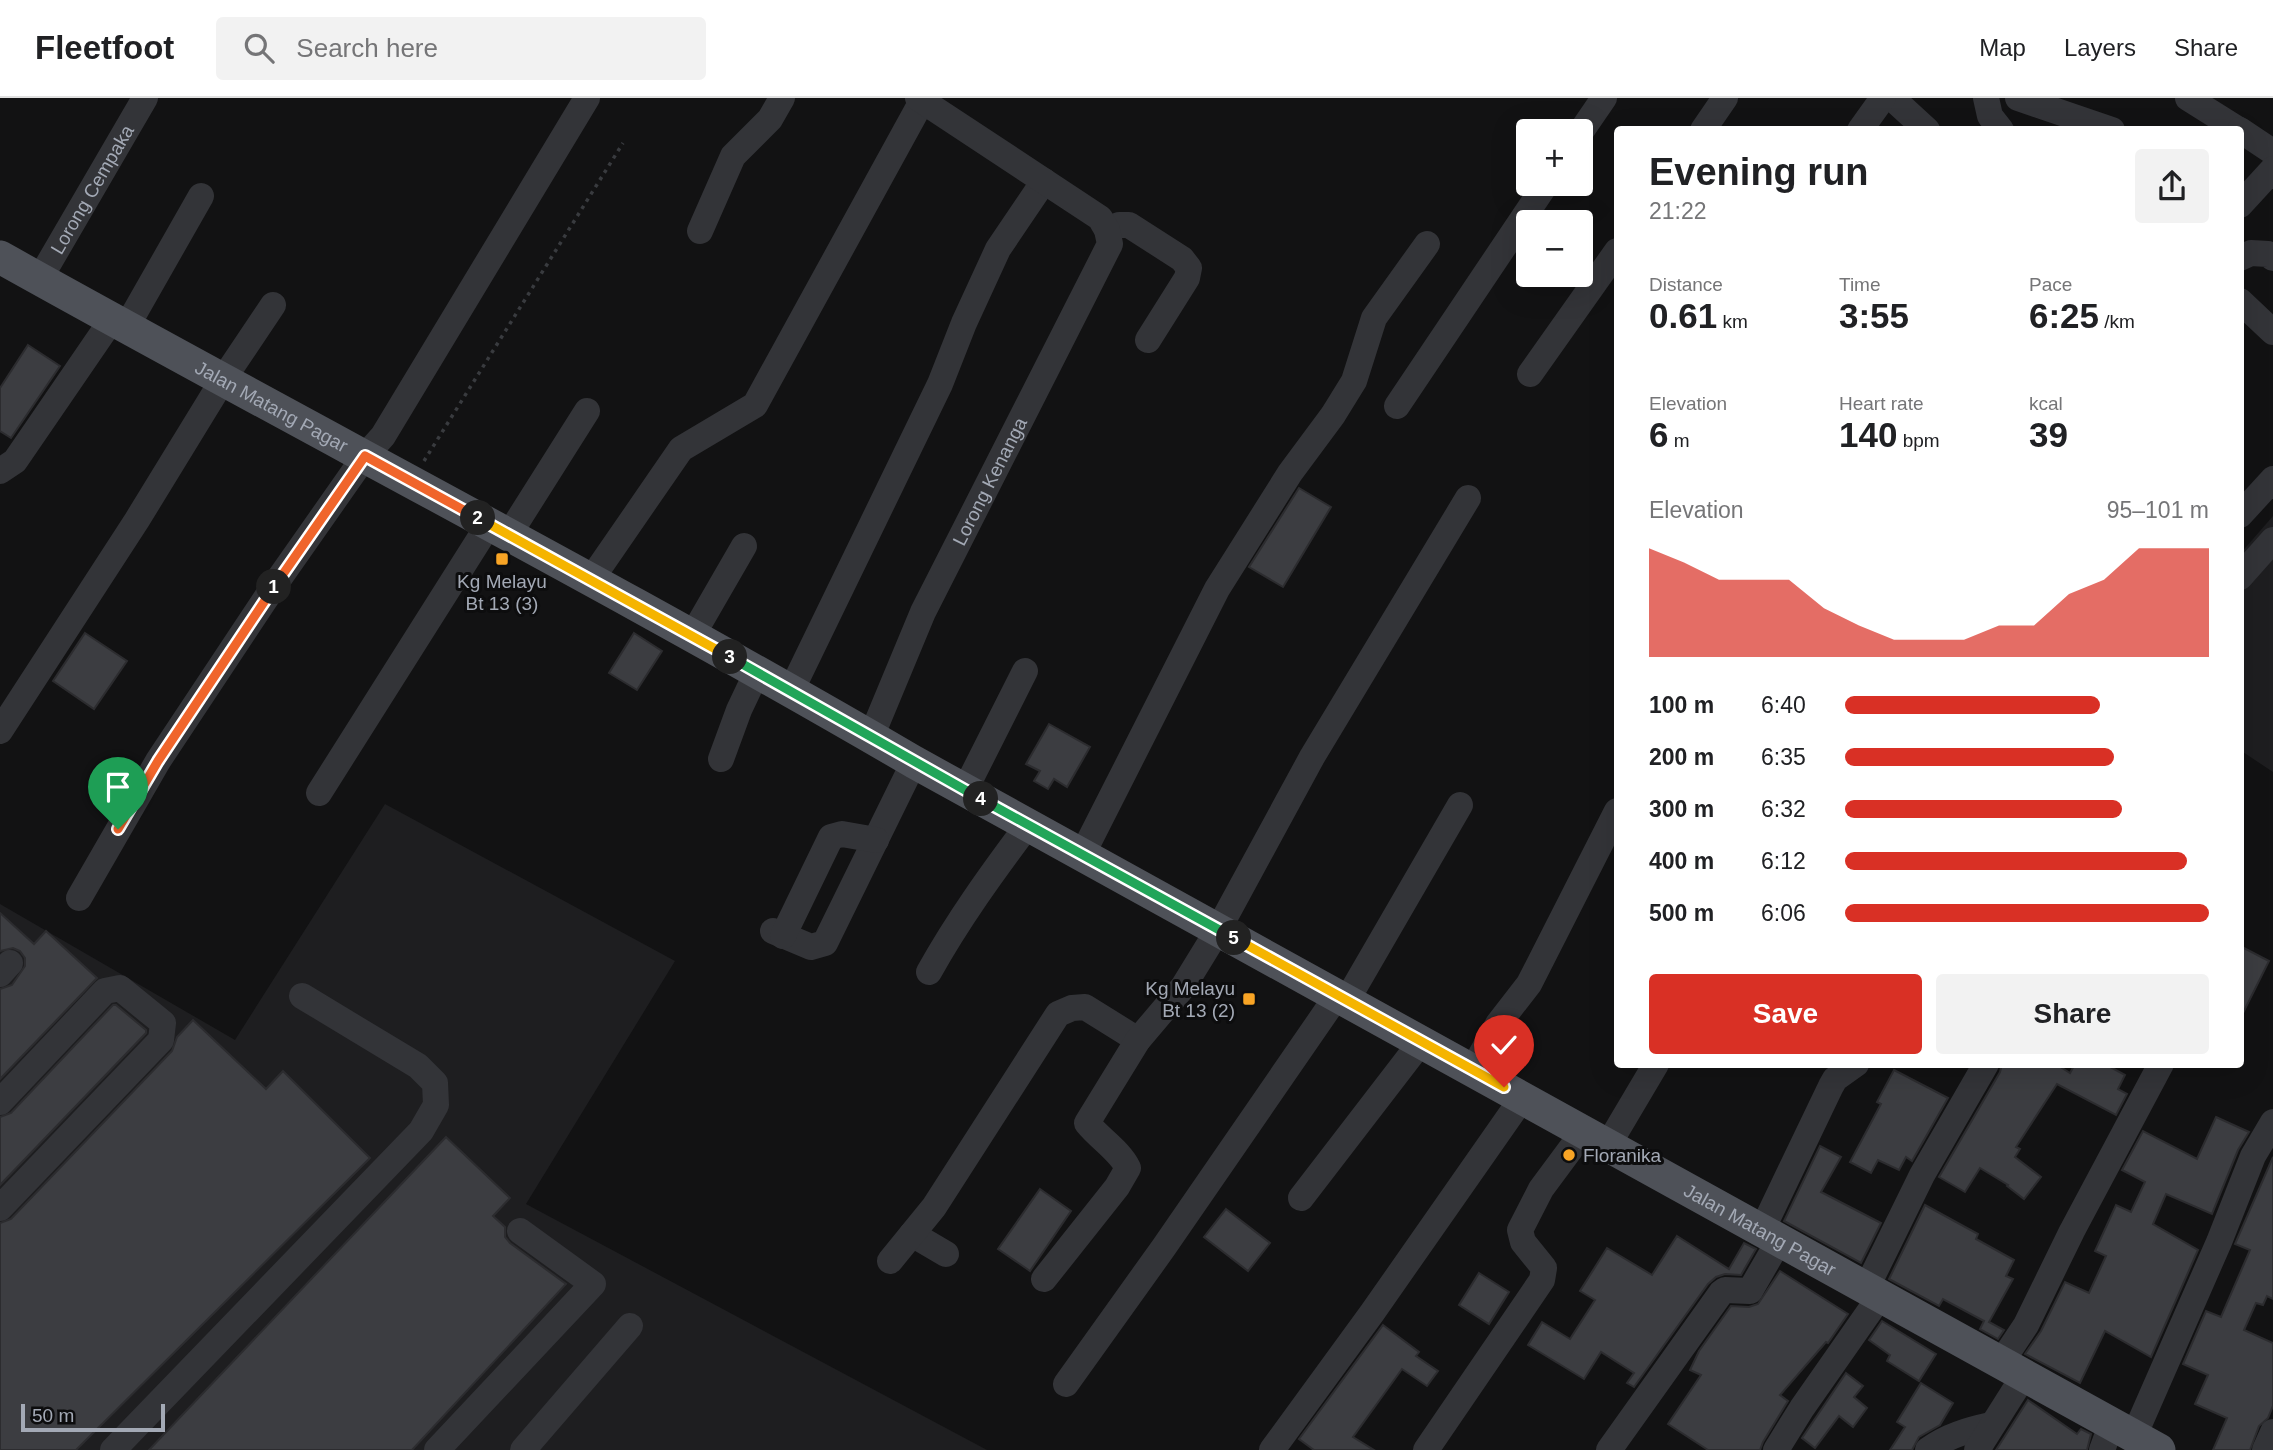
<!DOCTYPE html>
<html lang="en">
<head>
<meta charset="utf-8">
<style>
  body { margin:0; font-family:Arial,sans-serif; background:#f2f2f2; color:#202124; height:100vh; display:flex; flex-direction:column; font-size:26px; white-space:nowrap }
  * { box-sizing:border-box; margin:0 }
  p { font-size:23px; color:#757577 }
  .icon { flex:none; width:38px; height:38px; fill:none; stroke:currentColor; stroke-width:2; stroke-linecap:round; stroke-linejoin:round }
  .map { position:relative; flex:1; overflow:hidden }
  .drawer { position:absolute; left:1614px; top:28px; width:630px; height:942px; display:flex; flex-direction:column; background:#fff; border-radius:7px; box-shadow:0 7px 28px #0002 }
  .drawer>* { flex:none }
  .controls { position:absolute; left:1516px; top:21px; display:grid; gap:14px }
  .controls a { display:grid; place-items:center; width:77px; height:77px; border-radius:7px; background:#fff; box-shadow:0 7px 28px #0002; font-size:35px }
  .scale { position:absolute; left:21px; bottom:18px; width:144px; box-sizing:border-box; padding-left:7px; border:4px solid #a3a9b5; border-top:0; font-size:19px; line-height:24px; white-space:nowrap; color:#a3a9b5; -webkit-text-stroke:5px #0d0d0e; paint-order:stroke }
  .pin { position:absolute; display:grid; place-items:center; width:60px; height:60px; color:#fff; margin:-72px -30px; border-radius:50% 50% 50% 0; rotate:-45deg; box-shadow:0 0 7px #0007 }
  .pin .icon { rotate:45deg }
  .km { position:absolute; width:35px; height:35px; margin:-18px; border-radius:50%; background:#222; color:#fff; font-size:19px; line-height:35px; text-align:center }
  .round { display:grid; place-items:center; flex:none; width:74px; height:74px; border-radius:7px; background:#f2f2f2 }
  .headline { display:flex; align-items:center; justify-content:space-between; height:119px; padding:0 35px }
  h1 { font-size:38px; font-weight:700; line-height:52px }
  .figures { display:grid; grid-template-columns:repeat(3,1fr); gap:10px; height:119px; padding:7px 35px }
  .figures div { display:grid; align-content:center }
  .figures b { font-size:35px; font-weight:700 }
  .figures small { font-size:19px; font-weight:400 }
  .figures p { font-size:19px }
  .chart { height:196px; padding:14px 35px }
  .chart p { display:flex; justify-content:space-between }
  .chart svg { width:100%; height:126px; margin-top:7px; fill:#d93025; opacity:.7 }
  .cta { display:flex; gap:14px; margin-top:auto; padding:14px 35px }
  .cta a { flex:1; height:80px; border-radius:7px; background:#d93025; color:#fff; font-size:28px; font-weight:700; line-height:80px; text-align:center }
  .cta a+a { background:#f2f2f2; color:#202124 }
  ul { padding:0 35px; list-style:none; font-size:23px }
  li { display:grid; grid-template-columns:112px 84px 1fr; align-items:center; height:52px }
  li i { height:18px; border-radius:9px; background:#d93025 }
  header { display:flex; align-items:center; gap:42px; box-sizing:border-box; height:98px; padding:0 35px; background:#fff; border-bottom:2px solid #e0e0e0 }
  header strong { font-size:33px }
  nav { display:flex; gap:38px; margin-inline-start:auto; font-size:24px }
  .search { width:490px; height:63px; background:#f2f2f2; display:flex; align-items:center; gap:18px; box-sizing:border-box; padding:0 24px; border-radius:7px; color:#757577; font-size:26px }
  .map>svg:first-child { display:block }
  .built { fill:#1e1e20 }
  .building { fill:#3c3d41; stroke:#2c2c2f; stroke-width:2 }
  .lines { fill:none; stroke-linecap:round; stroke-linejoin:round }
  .path { stroke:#393b3f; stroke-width:3.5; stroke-dasharray:3.5 5; stroke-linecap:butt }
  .minor { stroke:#333438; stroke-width:26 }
  .major { stroke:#4e5158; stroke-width:33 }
  .split-1-casing { stroke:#fff; stroke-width:14 }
  .split-2-casing { stroke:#fff; stroke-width:14 }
  .split-3-casing { stroke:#fff; stroke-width:14 }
  .split-4-casing { stroke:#fff; stroke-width:14 }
  .split-5-casing { stroke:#fff; stroke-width:14 }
  .split-6-casing { stroke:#fff; stroke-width:14 }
  .split-1 { stroke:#f0652b; stroke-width:9 }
  .split-2 { stroke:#f0652b; stroke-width:9 }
  .split-3 { stroke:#f5b400; stroke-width:9 }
  .split-4 { stroke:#22a559; stroke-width:9 }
  .split-5 { stroke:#22a559; stroke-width:9 }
  .split-6 { stroke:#f5b400; stroke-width:9 }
  .poi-dot { fill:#f8a425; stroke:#0d0d0e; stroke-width:2.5 }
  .labels { text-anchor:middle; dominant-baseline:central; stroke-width:6; stroke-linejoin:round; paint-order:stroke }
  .street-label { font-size:19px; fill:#a3a9b5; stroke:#0d0d0e }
  .poi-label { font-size:19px; fill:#a3a9b5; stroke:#0d0d0e }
</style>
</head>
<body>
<header>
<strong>Fleetfoot</strong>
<div class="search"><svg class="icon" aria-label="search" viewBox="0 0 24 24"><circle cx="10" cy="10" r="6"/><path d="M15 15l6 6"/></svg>Search here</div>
<nav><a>Map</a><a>Layers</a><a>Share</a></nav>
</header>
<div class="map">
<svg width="2273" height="1352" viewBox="0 0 2273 1352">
  <rect width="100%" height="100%" fill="#121213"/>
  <g class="built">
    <polygon points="2273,418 2273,674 2240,652 2240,456"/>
    <polygon points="385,706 675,863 526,1106 987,1352 0,1352 0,806 235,942"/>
  </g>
  <g class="building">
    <polygon points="28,247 60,268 11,340 0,333 0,290"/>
    <polygon points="1299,390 1331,409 1283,489 1249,469"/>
    <polygon points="85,535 127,563 94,611 53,583"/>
    <polygon points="634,535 662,553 637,592 609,575"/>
    <polygon points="1049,626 1090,649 1067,689 1054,681 1048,691 1034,683 1040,673 1026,666"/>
    <polygon points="0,815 34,846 46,833 97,880 0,981 0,891 12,887 25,868 25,860 20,853 13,850 0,853"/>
    <polygon points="2240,848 2269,863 2240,921"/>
    <polygon points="113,907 116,907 146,932 146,935 0,1087 0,1019 11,1015"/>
    <polygon points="193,922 266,991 283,973 370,1060 76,1352 0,1352 0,1125 11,1121 172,953 177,939"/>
    <polygon points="2002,966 2056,966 2070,975 2075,966 2105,966 2125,977 2118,991 2127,996 2116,1017 2057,986 2016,1049 2020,1051 2015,1059 2041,1079 2024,1101 2007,1088 2008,1087 1980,1070 1965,1094 1939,1079 2000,974"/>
    <polygon points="1894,972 1948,1000 1912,1063 1906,1059 1899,1072 1878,1062 1871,1075 1850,1064 1881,1006 1877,1004"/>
    <polygon points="2216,1019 2249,1034 2238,1052 2212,1116 2166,1096 2153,1126 2198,1152 2151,1259 2105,1233 2080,1285 2025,1256 2041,1233 2065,1184 2089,1195 2106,1158 2095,1153 2116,1107 2131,1114 2145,1084 2122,1072 2143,1033 2197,1061"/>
    <polygon points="446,1039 510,1100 493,1118 505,1129 505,1139 510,1145 566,1186 412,1352 149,1352"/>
    <polygon points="1820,1048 1841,1059 1821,1094 1881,1125 1861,1165 1784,1123"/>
    <polygon points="2273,1059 2273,1201 2267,1198 2263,1207 2256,1205 2244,1232 2273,1245 2273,1308 2268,1320 2259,1328 2250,1352 2213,1352 2227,1320 2195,1306 2208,1277 2183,1266 2206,1213 2221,1219 2250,1152 2235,1146"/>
    <polygon points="1040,1091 1071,1113 1030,1173 998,1151"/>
    <polygon points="1925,1107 1978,1136 1976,1141 2014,1162 2006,1178 2013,1181 1989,1224 2004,1232 1998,1241 1980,1231 1984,1223 1943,1201 1939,1208 1889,1181"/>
    <polygon points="1226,1111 1270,1145 1248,1173 1204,1139"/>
    <polygon points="1677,1138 1729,1171 1744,1145 1756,1151 1741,1177 1725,1176 1716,1179 1708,1186 1634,1289 1627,1285 1634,1275 1601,1254 1584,1281 1528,1247 1542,1224 1570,1241 1595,1202 1580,1193 1607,1150 1652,1177"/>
    <polygon points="1780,1173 1848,1216 1828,1245 1826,1244 1780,1297 1788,1303 1763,1344 1760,1352 1708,1352 1668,1326 1701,1277 1690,1272 1699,1253 1731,1208 1749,1209 1758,1206"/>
    <polygon points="1479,1175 1509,1194 1489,1226 1459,1207"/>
    <polygon points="1882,1223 1936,1256 1919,1283 1887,1263 1890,1257 1869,1242"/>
    <polygon points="1383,1227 1419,1254 1416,1258 1438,1273 1427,1288 1402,1271 1353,1339 1374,1352 1314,1352 1299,1341"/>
    <polygon points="1846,1275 1863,1288 1854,1299 1867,1310 1853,1329 1839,1318 1815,1350 1802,1340"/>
    <polygon points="1921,1285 1953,1305 1940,1327 1919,1339 1912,1352 1890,1352 1905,1329 1897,1324"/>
    <polygon points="2028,1302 2077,1336 2081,1331 2091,1336 2087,1352 1996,1352"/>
  </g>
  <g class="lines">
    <polyline class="path" points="424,363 623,45"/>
    <g class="minor">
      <polyline points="1892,0 1927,32"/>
      <polyline points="1986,0 1990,18 2001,32"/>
      <polyline points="2018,0 2112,32"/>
      <polyline points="2188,0 2239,32"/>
      <polyline points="1703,32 1725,0"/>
      <polyline points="1860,32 1883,0"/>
      <polyline points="2240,32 2273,54"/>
      <polyline points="1580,35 1604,0"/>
      <polyline points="2240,107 2273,71"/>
      <polyline points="1107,132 1119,127 1129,127 1182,161 1189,170 1187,180 1148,242"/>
      <polyline points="700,133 733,58 770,21 782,0"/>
      <polyline points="2240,160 2251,155 2268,156 2273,160"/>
      <path id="s1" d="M39,182L145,0"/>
      <polyline points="2240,203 2273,234"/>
      <polyline points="127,228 201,98"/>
      <polyline points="1530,276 1617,153"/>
      <polyline points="1397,308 1546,86"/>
      <polyline points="0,373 15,363 113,220"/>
      <polyline points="2240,417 2273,381"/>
      <polyline points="508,438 587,313"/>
      <polyline points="2240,479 2273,442"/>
      <polyline points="590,483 681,351 755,307 922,3"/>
      <polyline points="692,538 744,448"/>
      <polyline points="791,593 940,286 964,225 998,151 1044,83"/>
      <polyline points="0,633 137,422 224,280 273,207"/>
      <path id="s2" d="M871,639L923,514L1110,146L1107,132L1100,120L918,0"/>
      <polyline points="721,661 739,612 757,574"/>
      <polyline points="965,692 1025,573"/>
      <polyline points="319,695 489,426"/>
      <polyline points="1082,757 1217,491 1290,375 1333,317 1354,283 1374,220 1427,146"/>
      <polyline points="79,800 158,663 276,485 365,358 383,338 587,0"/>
      <polyline points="773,833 811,849 825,845 914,664"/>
      <polyline points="783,838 831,739 842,736 876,742"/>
      <path d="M929,874C958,822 992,775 1028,727"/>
      <polyline points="0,876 10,865"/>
      <polyline points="1347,902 1460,707"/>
      <polyline points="1473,971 1498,926 1529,886 1617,713"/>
      <polyline points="0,1004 105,893 120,890 163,925 161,942 0,1110"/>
      <polyline points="1608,1047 1656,966"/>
      <polyline points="1301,1100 1421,944"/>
      <polyline points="1762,1132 1831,988 1835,981 1856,966"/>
      <polyline points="912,1136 946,1156"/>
      <polyline points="890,1163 934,1109 1058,916 1072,910 1085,909 1138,942"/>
      <path d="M1044,1181L1117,1089L1128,1070C1120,1053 1100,1041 1087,1025L1138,942L1183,889L1218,832L1312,659L1468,400"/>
      <polyline points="1867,1189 1922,1077 1986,966"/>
      <polyline points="2002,1263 2026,1227 2072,1133 2161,966"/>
      <polyline points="1066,1286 1164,1149 1337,898"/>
      <polyline points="2134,1338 2219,1144 2253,1058 2273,1024"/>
      <polyline points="113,1352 421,1033 436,1007 435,985 418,968 302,898"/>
      <polyline points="437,1352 593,1186 520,1133"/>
      <polyline points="523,1352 630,1228"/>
      <polyline points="1272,1352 1372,1215 1523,999"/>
      <polyline points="1426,1352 1542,1182 1544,1170 1523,1144 1520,1132 1541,1091 1584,1033"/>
      <polyline points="1609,1352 1721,1195 1725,1192 1750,1193 1780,1141"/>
      <polyline points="1776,1352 1802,1310 1881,1197"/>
      <path d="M1928,1352C1947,1338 1968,1332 1991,1327"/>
      <polyline points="1977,1352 2025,1276"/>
      <polyline points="2102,1352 2112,1325"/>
      <polyline points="2265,1352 2273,1334"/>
    </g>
    <path class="major" id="s3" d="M0,159C304,329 613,488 914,664L2159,1352"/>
  </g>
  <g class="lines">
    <defs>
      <polyline id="split-1" points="118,731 158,663 274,489"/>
      <polyline id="split-2" points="274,489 365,358 478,420"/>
      <polyline id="split-3" points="478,420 730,559"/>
      <polyline id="split-4" points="730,559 981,701"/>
      <polyline id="split-5" points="981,701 1234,840"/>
      <polyline id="split-6" points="1234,840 1504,989"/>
    </defs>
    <use href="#split-1" class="split-1-casing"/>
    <use href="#split-2" class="split-2-casing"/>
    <use href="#split-3" class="split-3-casing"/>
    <use href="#split-4" class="split-4-casing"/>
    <use href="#split-5" class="split-5-casing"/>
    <use href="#split-6" class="split-6-casing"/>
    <use href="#split-1" class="split-1"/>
    <use href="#split-2" class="split-2"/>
    <use href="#split-3" class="split-3"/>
    <use href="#split-4" class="split-4"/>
    <use href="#split-5" class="split-5"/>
    <use href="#split-6" class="split-6"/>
  </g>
  <g class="poi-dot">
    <rect x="495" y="454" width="14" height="14" rx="3.5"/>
    <rect x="1242" y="894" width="14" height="14" rx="3.5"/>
    <circle cx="1569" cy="1057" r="7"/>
  </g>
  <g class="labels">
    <g class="street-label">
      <text stroke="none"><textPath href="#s1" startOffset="105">Lorong Cempaka</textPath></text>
      <text stroke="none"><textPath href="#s3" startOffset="310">Jalan Matang Pagar</textPath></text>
      <text stroke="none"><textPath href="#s2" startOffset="282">Lorong Kenanga</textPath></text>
      <text stroke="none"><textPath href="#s3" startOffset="2011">Jalan Matang Pagar</textPath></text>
    </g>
    <g class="poi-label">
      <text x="502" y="483">Kg Melayu<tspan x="502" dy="22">Bt 13 (3)</tspan></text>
      <text x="1235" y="890" text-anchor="end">Kg Melayu<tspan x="1235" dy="22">Bt 13 (2)</tspan></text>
      <text x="1583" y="1057" text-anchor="start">Floranika</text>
    </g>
  </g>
</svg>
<div class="controls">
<a>+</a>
<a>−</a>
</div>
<div class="scale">50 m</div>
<div class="pin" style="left:118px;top:731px;background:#1e9e55"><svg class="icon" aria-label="arrive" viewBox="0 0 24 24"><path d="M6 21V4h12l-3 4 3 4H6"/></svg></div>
<div class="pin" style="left:1504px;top:989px;background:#d93025"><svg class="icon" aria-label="check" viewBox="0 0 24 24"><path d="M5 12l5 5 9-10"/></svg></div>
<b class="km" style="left:274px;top:489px">1</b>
<b class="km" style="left:478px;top:420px">2</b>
<b class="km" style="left:730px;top:559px">3</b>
<b class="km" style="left:981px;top:701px">4</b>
<b class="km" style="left:1234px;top:840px">5</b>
<section class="drawer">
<div class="headline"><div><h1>Evening run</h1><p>21:22</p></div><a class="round"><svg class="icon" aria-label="share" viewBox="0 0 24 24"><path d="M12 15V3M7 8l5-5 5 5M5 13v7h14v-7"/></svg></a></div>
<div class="figures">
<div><p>Distance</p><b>0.61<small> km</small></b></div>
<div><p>Time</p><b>3:55</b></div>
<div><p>Pace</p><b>6:25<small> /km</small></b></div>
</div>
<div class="figures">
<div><p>Elevation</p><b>6<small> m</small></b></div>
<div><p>Heart rate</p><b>140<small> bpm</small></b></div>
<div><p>kcal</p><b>39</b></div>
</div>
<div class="chart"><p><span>Elevation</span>95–101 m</p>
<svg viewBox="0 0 160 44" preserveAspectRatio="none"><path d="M0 44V6L10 11L20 17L30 17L40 17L50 27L60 33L70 38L80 38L90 38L100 33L110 33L120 22L130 17L140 6L150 6L160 6V44z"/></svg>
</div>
<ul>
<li><b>100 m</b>6:40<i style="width:70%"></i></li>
<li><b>200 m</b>6:35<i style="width:74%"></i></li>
<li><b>300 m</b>6:32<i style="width:76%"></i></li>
<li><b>400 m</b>6:12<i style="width:94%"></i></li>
<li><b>500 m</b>6:06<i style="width:100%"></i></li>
</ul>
<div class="cta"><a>Save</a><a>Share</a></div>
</section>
</div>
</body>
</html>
